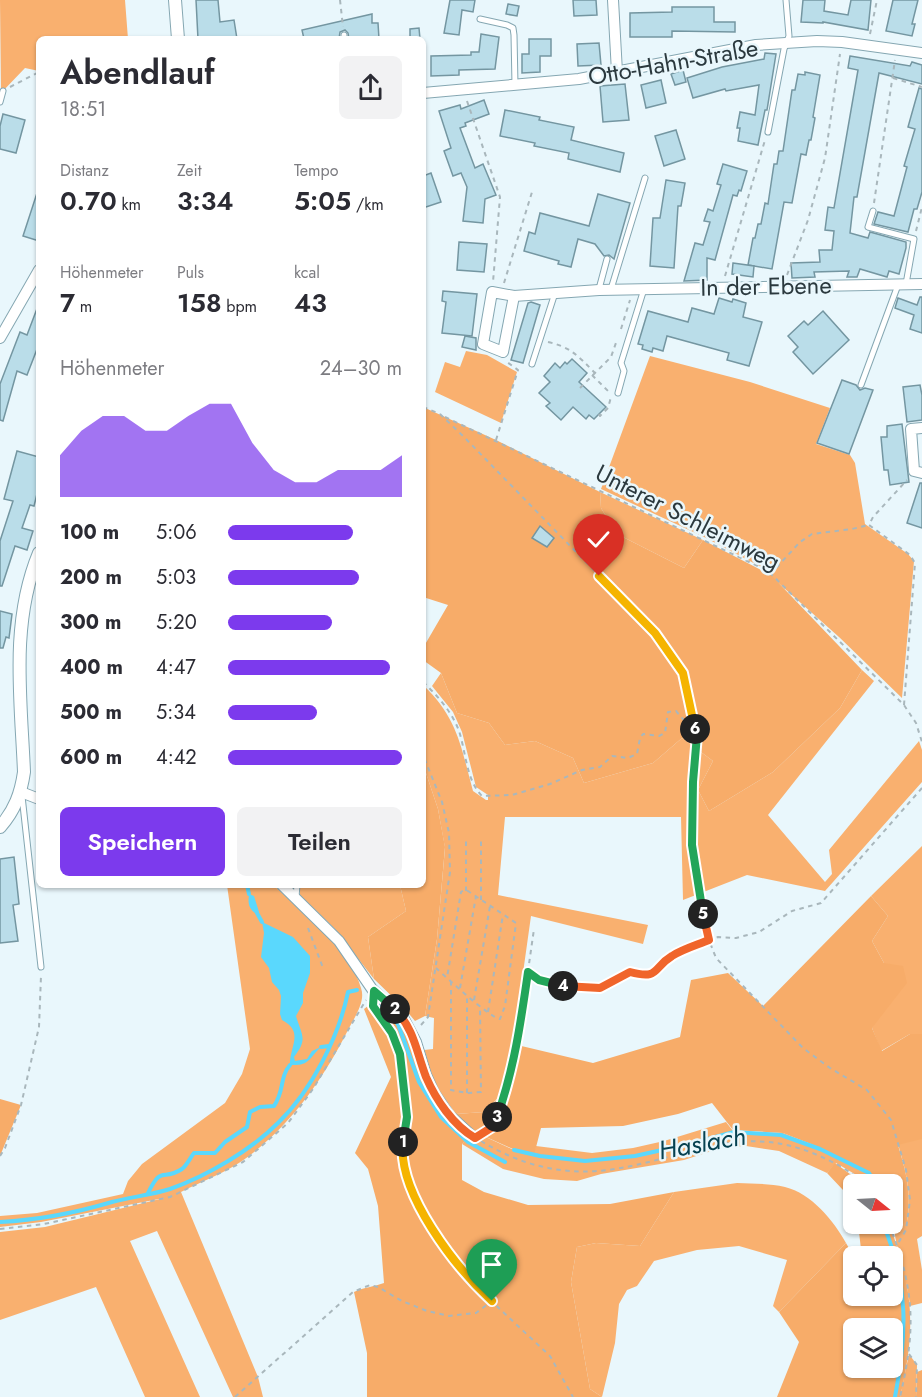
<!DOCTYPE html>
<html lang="de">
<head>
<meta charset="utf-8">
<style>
  body { margin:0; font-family:Jost,sans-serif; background:#f2f2f3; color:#2b2b33; height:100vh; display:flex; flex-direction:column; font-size:22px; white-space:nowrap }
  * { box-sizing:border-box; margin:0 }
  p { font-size:20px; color:#7c7c81 }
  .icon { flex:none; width:33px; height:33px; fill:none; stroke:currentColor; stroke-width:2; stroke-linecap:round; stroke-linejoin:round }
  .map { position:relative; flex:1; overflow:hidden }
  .drawer { position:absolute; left:36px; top:36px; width:390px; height:852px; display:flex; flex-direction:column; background:#fff; border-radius:9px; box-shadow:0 2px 4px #0004 }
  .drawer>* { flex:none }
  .needle { width:39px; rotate:108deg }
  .buttons { position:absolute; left:843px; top:1174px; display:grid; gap:12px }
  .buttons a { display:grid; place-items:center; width:60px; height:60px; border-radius:9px; background:#fff; box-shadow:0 2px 4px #0004; font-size:30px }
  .pin { position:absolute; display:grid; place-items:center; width:51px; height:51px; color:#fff; margin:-62px -26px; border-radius:50% 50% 50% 0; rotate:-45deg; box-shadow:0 0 6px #0007 }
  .pin .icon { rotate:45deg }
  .km { position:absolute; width:30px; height:30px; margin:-15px; border-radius:50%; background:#222; color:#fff; font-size:16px; line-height:30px; text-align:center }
  .round { display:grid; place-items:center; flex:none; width:63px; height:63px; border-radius:9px; background:#f2f2f3 }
  .overview { display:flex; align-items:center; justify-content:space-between; height:102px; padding:0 24px }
  h1 { font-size:33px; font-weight:600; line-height:45px }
  .figures { display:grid; grid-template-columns:repeat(3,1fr); gap:9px; height:102px; padding:6px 24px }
  .figures div { display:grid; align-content:center }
  .figures b { font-size:26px; font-weight:600 }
  .figures small { font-size:16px; font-weight:400 }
  .figures p { font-size:16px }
  .chart { height:168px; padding:12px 24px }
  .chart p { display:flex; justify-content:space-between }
  .chart svg { width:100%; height:108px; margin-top:6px; fill:#7c3aed; opacity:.7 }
  .primary-button { display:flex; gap:12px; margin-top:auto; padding:12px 24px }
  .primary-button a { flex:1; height:69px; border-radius:9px; background:#7c3aed; color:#fff; font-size:24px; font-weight:600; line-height:69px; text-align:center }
  .primary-button a+a { background:#f2f2f3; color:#2b2b33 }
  ul { padding:0 24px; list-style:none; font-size:20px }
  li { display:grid; grid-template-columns:96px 72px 1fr; align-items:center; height:45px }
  li i { height:15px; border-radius:8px; background:#7c3aed }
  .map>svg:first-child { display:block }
  .green { fill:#f9b06f }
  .forest { fill:#f7ac69; fill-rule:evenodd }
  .water { fill:#5ad8fd }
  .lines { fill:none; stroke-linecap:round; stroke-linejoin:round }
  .stream { stroke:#5ad8fd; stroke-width:4 }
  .building { fill:#badde9; stroke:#7496a1; stroke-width:1.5 }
  .service-casing { stroke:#85a7b2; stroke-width:7 }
  .minor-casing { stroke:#85a7b2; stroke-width:12 }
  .tertiary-casing { stroke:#85a7b2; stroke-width:14 }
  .path { stroke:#a9b7bc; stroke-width:2; stroke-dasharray:4.5 4.5; stroke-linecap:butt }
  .service { stroke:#fff; stroke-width:5 }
  .minor { stroke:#fff; stroke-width:10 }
  .tertiary { stroke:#fff; stroke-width:12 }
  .split-1-casing { stroke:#fff; stroke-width:12 }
  .split-2-casing { stroke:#fff; stroke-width:12 }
  .split-3-casing { stroke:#fff; stroke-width:12 }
  .split-4-casing { stroke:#fff; stroke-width:12 }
  .split-5-casing { stroke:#fff; stroke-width:12 }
  .split-6-casing { stroke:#fff; stroke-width:12 }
  .split-7-casing { stroke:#fff; stroke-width:12 }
  .split-1 { stroke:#f5b400; stroke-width:8 }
  .split-2 { stroke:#22a559; stroke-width:8 }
  .split-3 { stroke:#f0652b; stroke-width:8 }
  .split-4 { stroke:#22a559; stroke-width:8 }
  .split-5 { stroke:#f0652b; stroke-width:8 }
  .split-6 { stroke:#22a559; stroke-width:8 }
  .split-7 { stroke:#f5b400; stroke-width:8 }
  .labels { text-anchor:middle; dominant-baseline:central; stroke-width:5; stroke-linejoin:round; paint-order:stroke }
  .street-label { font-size:24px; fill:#2b393e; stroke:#e9f7fc }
  .water-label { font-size:26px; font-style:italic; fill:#064150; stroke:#e9f7fc }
</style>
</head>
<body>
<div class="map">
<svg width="922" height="1397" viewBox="0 0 922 1397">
  <rect width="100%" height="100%" fill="#e9f7fc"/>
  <g class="green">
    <polygon points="0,0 125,0 128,39 39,39 39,71 25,68 1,93"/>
    <polygon points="466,351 487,355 517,372 501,423 435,392 445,362 460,367"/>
    <polygon points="650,356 750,382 830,408 816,444 850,455 855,463 865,524 908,554 914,561 902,698 839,637 766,572 767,570 704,537 601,489"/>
    <polygon points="600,492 703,540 684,568 617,534 601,508"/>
    <path d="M862,670L874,681L768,815L825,882L832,874L829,850L919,741L922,750V782L825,891L747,875L683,900L681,817H505L498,895L648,925L643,944L531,916L513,1044L501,1095L484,1112L456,1114L435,1085L424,1050L433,1049L434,1018L425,1016L437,939L445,848L438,809L423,764V685C458,718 461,747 473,791L486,800H488V795L476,787L462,732L453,712L432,686L441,673L457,713L489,723L505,745L535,741L573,758L584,783L653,763L682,738L713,761L698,790L709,811L773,772L840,708Z"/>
    <polygon points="922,846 922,1034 910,1034 881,1051 872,1028 884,963 872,941 888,916 871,896"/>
    <path d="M227,885H273C304,912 350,947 361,988C366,1002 354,1018 348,1030C323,1080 288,1129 242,1161C225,1173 200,1182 181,1192L258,1377L263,1397H233L157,1231L130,1241L200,1397H145L96,1287L0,1320V1232L45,1227L164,1198L41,1222L0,1227V1216L37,1213L123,1194L128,1181L142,1164L225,1103L242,1074L250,1049Z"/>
    <polygon points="300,885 400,885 406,911 368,937 374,979 335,929 300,895"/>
    <polygon points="726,1122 733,1131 783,1133 820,1148 869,1173 877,1185 867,1185 858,1176 836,1163 827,1173 779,1151 746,1146 721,1148 684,1160 601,1174 577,1181 544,1179 503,1169 462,1144 475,1132 514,1150 533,1154 536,1146 592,1153 633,1148 664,1141"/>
    <path d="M922,1138V1236L917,1239L922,1270V1303L910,1306C907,1274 892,1242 893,1211L907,1221C912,1192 906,1172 898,1144Z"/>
    <path d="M737,1183C753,1184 769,1183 785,1187C811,1193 834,1221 846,1243L779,1312L773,1306L787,1260L739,1246L697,1250L654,1261L637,1286L627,1290L619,1304L615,1343L602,1397L590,1389L571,1282L577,1247L596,1243L640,1246L674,1192Z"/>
    <polygon points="909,1354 917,1365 916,1397 900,1397"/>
  </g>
  <g class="forest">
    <polygon points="423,407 496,440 600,492 601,508 617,534 684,568 703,540 771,575 862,670 840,708 773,772 709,811 698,790 713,761 682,738 653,763 584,783 573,758 535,741 505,745 489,723 457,713 441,673 423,660 423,648 448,605 423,597"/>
    <polygon points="423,764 438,809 445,847 437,939 425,1016 415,1021 405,1009 374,979 368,937 406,911 400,885 423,885"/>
    <path d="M871,896L888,916L872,941L884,963L903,966L907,983L872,1028L882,1051L910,1034H922V1139L898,1145C906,1172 912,1192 907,1221L900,1225L893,1212L892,1185H877L869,1173L821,1148L783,1133L733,1130L712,1103L678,1114L623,1126L541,1128L534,1155L515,1150L475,1132L456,1114L484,1112L502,1095L513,1044L593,1063L680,1037L691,980L728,973L763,1006Z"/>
    <path d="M377,999L398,1016L410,1036L423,1079L469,1138L462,1144V1180L484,1192L528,1205L610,1204L674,1192L640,1246L596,1243L577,1247L571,1282L590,1389L602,1397H367V1353L354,1292C365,1287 373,1287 384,1283L378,1206L368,1169L355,1153L391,1077L364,1009Z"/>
    <polygon points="0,1099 21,1105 0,1156"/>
    <polygon points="835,1163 865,1185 854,1185 853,1206 843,1190 827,1173"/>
    <path d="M858,1224H889C914,1288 916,1331 900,1397H777L799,1342L779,1312L846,1243L854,1257V1296H892V1257H859L861,1249ZM854,1329H892V1368H854Z"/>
    <polygon points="922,1370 922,1397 916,1397 917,1372"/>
  </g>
  <g class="water">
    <path d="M249,894L254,896L259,912L256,914C248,908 248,903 249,894Z"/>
    <path d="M262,922L293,937L310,956V973L303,993V1003L296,1016C302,1036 308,1039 294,1057L295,1061L307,1059L312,1051L321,1047C308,1059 310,1066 290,1065C289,1047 305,1032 282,1020L280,1014L281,996L279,990L272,982L269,968L261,957L264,933Z"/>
  </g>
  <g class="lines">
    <g class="stream">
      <polyline points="247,885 249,894"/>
      <polyline points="257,913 262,922"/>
      <polyline points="375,1000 398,1024 419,1082 441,1117 468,1142 505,1162"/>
      <polyline points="321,1047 329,1046"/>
      <polyline points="514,1150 540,1156 585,1161 635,1156 689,1144 734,1132 781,1135 820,1149 869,1173 877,1185"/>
      <path d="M148,1193C162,1164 162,1182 182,1169C187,1165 190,1158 194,1153H215L225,1142L247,1127L250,1112L260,1107L274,1106C285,1090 279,1078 290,1065"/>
      <path d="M0,1222C38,1220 75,1213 112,1202C131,1197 151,1195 170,1189C207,1176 251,1150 278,1123C312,1090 339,1036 348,992L357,990"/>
      <path d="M883,1224C909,1284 907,1335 895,1397"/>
    </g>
  </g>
  <g class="building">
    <polygon points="196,0 218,0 220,22 234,20 237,39 198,39"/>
    <polygon points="450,0 475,0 473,12 462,10 459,35 444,33"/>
    <polygon points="573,0 596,0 597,15 574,16"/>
    <polygon points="803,0 825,0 824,11 848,15 851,0 871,0 868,30 823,22 823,23 801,22"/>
    <polygon points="893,0 918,0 912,24 915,24 912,36 886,31"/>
    <polygon points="508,4 519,6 517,16 506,14"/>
    <polygon points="672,7 714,7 714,22 735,22 735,32 672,31 672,37 630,37 630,13 672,12"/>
    <polygon points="372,14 372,23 378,23 379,39 349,39 348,33 345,30 340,32 339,39 304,39 302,30"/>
    <polygon points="419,28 420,39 410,39 410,29"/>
    <polygon points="481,34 499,37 495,69 459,70 459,75 431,76 431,56 471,55 471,52 479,52"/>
    <polygon points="529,39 551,39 551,56 540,56 540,72 522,73 522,54 529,54"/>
    <polygon points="599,43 601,65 578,66 577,44"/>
    <polygon points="765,53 776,54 767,110 765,110 758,145 738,141 740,128 737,128 740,112 755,115 759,85 726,91 725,89 693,98 687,78 722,67 764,59"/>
    <polygon points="850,56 910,66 912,62 922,65 922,84 879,73 857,197 854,197 850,233 868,238 870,232 906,242 906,248 899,274 889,271 887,277 860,269 857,277 847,277 849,271 814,272 815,277 792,278 791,263 820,262 819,250 832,250 834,231 825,230 828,207 834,208 858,70 848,68"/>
    <polygon points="683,70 686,82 675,85 671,74"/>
    <polygon points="805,72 820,75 813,117 815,118 811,140 809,140 806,155 801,154 792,203 784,202 772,269 748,265 753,238 755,238 758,224 761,224 765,203 768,204 774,164 777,164 779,151 783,151 792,90 795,90 798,74 805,75"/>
    <polygon points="661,80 666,103 646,108 641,85"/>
    <polygon points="625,84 629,120 603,122 600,86"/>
    <polygon points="919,88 922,89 922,192 917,209 914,209 908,232 874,224 878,212 894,216 907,167 904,166 915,129 908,127"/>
    <polygon points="484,100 489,114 465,123 466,126 460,128 475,168 483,164 496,195 485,199 483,223 463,221 467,187 461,173 453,176 444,151 451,148 439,111 460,105 461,109"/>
    <polygon points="505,110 540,117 539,120 574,127 571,140 624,153 620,172 568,159 569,153 534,146 535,143 500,136"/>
    <polygon points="3,114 25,120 16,153 0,149 0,126"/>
    <polygon points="676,130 685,159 664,166 655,136"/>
    <polygon points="723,164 747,171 741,191 739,190 737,196 733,195 715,260 707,258 707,280 684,281 695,243 703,245 710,222 704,221 708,209 713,211 721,185 717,184"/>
    <polygon points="431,173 441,202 423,208 423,176"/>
    <polygon points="666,180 685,183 681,206 678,206 674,268 650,266 653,218 660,218"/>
    <polygon points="37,193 39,194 39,241 23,236"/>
    <polygon points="598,194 630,203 614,259 609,255 604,256 595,244 578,239 571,267 558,264 559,261 524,251 529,232 535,234 540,213 589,226"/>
    <polygon points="459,242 487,244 484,272 457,270"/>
    <polygon points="733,263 754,266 753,277 732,274"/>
    <polygon points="443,291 477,294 472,336 442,333 446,302 442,301"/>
    <polygon points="920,297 922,297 922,333 910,329 914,315 895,308 898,298 917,305"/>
    <polygon points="719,298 732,302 733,299 746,303 743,317 762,322 749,366 727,360 729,353 667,336 663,351 653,348 652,352 642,349 643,345 638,344 648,311 688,322 692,308 714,314"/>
    <polygon points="531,302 540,305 523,363 511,360 528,303"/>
    <polygon points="38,306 39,344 27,375 17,371 3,421 0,420 0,384 20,332 27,335"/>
    <polygon points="823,311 849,340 813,374 793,352 798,347 788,336 804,321 808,325"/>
    <polygon points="465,336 476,338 476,350 462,347"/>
    <polygon points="572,359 587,373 579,382 606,407 594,419 589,415 586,419 573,407 561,420 546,406 550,403 539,393 550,382 544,376 555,363 560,368 565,362 567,364"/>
    <polygon points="842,380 856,385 860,390 865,388 873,390 849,454 817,443"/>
    <polygon points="920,385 922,395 922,420 907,422 903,387"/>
    <polygon points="902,424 909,482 890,485 888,470 884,470 881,437 887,437 887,426"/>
    <polygon points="17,451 39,457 39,486 34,506 30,505 22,528 33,531 27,550 15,546 2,586 0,586 0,541 13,501 4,499"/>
    <polygon points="920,483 922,483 922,528 907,523"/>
    <polygon points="540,526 554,538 547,547 532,538"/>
    <polygon points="0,611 12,614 9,638 6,637 3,648 0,648"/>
    <polygon points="14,857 19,904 13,905 18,941 0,943 0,859"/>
  </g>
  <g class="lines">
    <defs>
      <g id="service">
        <polyline points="480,19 507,25 513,28 514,35 515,85"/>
        <polyline points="344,35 344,39"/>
        <polyline points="0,102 3,91"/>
        <polyline points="768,132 784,49 789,36 786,0"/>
        <polyline points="873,211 868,227 914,239 906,284"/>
        <polyline points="599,289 607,259"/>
        <polyline points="611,289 645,178"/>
        <polyline points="532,364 555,293"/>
        <polyline points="861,385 898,285"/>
        <polyline points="618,393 624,371 621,363 644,289"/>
        <polyline points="22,796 41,967"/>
        <polyline points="296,897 297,885"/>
      </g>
      <g id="minor">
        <polyline points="613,0 617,72"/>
        <polyline points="423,93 579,79 756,45 817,41 842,42 922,53"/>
        <polyline points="514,296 503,352 483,344 492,292 514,296 599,290 922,284"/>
        <polyline points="0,338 39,270"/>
        <polyline points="922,428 911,429 914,471 922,473"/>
        <polyline points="21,792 39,799"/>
        <polyline points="282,885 339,941 372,989 404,1019 416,1042 426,1075 434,1093 449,1115 472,1136"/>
      </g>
      <g id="tertiary">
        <polyline points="175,0 178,39"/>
        <path d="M0,827C15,810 21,793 24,772C21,699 10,623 39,553"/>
      </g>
    </defs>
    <use href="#service" class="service-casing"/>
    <use href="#minor" class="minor-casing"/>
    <use href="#tertiary" class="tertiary-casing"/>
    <g class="path">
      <polyline points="340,0 343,27"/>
      <polyline points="870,34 877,0"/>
      <polyline points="893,78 922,87"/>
      <polyline points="10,87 39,72"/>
      <polyline points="467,101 500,197 493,282"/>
      <polyline points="874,203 895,60"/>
      <polyline points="916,231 922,207"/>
      <polyline points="787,275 808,220 825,158 840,54"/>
      <polyline points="725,276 765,140"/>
      <polyline points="504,283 532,192"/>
      <polyline points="621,329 630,300"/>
      <path d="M548,342C571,347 579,357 595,373"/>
      <polyline points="592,375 609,392"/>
      <polyline points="580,388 611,357 617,340"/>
      <polyline points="423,407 440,414"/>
      <polyline points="440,414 464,437 655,633 683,673 697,735 693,782 692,845 703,917 709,940 716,958 803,1048 830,1068 867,1090 891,1120 906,1170 910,1200 906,1230 897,1245"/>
      <polyline points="599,414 600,416 608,408 611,397"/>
      <polyline points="445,417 768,571 904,705 916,723 922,742"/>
      <polyline points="496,440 518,370 507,362"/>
      <polyline points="768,571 777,567 800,542 812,534 852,529 869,525"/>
      <path d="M423,682C437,695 452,712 459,731C466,752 466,780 482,796L512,795L550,784L582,770L600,767L612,756L628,758L637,754L640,738L643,734L659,736L665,733L668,712L676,711L695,733"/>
      <polyline points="904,705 915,563 910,555 869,525 873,517 907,480"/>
      <polyline points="466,891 466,841"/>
      <polyline points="481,900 481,840"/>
      <polyline points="308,928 323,968"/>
      <path d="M436,968C447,978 490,1018 500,1019L505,1006L516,923L468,891L464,890L461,892L447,978"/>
      <path d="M528,972C545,983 581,992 601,987C611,985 621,977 630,972L645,976L658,970L671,956L709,940L718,937L736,938L759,932L792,911L821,903L922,788"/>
      <polyline points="451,981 451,1090 467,1093 481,1092 480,1006"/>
      <polyline points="460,988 476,896"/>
      <polyline points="474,1000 490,906"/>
      <polyline points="376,1010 392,1033 400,1054 407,1117 403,1148 406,1173 420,1208 443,1245 471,1282 550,1356 573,1397"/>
      <polyline points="488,1012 503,914"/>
      <polyline points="421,1025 428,1017 450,872 449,833 442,802 423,755"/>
      <polyline points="467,1093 467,994"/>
      <polyline points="483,1133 494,1126 504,1098 519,1034 534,929"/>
      <path d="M481,1141C517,1163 555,1174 598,1171C678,1164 733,1120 815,1154C834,1162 851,1171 865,1185"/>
      <polyline points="0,1156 5,1148 21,1105 39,1027 41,976"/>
      <path d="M889,1224C915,1290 916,1329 900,1397"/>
      <polyline points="0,1229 44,1224 170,1197 243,1162 288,1123 313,1089 366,1000"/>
      <polyline points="909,1354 917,1365 916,1397"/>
      <polyline points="235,1397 353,1292 370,1285 378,1287 402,1301 427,1311 449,1316 476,1313 492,1301"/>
    </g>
    <use href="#service" class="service"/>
    <use href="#minor" class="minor"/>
    <use href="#tertiary" class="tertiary"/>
  </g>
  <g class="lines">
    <defs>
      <path id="split-1" d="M403,1142C397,1193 456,1268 492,1301"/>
      <polyline id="split-2" points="395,1009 374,991 373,1006 392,1033 400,1054 407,1117 403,1142"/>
      <path id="split-3" d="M395,1009C415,1031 416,1051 426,1077C436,1100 453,1125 475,1138L494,1126L497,1117"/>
      <path id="split-4" d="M497,1117C514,1070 521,1021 528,972L539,980L563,986"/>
      <path id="split-5" d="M563,986L600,988L630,972C660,980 652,968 672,956C683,949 697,945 709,940L703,914"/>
      <polyline id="split-6" points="695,729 697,735 693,782 692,845 703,914"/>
      <polyline id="split-7" points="599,576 655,633 683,673 695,729"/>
    </defs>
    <use href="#split-1" class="split-1-casing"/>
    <use href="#split-2" class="split-2-casing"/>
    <use href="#split-3" class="split-3-casing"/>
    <use href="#split-4" class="split-4-casing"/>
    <use href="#split-5" class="split-5-casing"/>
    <use href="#split-6" class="split-6-casing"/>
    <use href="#split-7" class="split-7-casing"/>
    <use href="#split-1" class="split-1"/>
    <use href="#split-2" class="split-2"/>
    <use href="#split-3" class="split-3"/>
    <use href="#split-4" class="split-4"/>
    <use href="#split-5" class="split-5"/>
    <use href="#split-6" class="split-6"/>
    <use href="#split-7" class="split-7"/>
  </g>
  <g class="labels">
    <g class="street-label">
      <text transform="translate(673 62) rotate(-10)">Otto-Hahn-Straße</text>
      <text transform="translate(766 286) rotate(-1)">In der Ebene</text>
      <text transform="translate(688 517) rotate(27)">Unterer Schleimweg</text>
    </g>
    <g class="water-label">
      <text transform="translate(702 1143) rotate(-10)">Haslach</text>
    </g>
  </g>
</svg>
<div class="buttons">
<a><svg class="needle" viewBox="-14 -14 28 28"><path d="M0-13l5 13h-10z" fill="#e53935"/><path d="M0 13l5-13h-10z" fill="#7c7c81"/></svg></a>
<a><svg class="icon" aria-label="locate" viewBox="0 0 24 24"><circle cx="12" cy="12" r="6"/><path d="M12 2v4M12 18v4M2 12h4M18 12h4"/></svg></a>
<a><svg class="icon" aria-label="layers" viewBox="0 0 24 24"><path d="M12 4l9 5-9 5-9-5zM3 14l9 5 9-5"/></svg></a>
</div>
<div class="pin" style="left:492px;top:1301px;background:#1e9e55"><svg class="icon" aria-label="arrive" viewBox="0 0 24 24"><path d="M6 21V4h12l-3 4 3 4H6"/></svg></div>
<div class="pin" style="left:599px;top:576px;background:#d93025"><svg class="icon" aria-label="check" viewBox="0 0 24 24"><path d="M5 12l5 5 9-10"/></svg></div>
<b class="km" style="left:403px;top:1142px">1</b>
<b class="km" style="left:395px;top:1009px">2</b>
<b class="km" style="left:497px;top:1117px">3</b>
<b class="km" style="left:563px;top:986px">4</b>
<b class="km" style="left:703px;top:914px">5</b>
<b class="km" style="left:695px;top:729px">6</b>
<section class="drawer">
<div class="overview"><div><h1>Abendlauf</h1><p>18:51</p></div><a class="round"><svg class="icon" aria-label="share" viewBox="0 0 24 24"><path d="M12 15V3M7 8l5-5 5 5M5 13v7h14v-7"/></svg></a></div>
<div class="figures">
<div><p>Distanz</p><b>0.70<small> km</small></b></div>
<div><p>Zeit</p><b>3:34</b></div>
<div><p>Tempo</p><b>5:05<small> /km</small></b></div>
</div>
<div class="figures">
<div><p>Höhenmeter</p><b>7<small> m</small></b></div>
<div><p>Puls</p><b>158<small> bpm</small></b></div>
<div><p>kcal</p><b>43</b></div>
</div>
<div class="chart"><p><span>Höhenmeter</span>24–30 m</p>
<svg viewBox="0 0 160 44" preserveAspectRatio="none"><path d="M0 44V27L10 17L20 11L30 11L40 17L50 17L60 11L70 6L80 6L90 22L100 33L110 38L120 38L130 33L140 33L150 33L160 27V44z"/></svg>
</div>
<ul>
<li><b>100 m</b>5:06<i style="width:72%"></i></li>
<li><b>200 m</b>5:03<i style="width:75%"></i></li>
<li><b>300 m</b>5:20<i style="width:60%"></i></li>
<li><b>400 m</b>4:47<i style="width:93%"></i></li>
<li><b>500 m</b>5:34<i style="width:51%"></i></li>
<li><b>600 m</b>4:42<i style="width:100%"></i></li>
</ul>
<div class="primary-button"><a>Speichern</a><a>Teilen</a></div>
</section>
</div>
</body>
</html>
